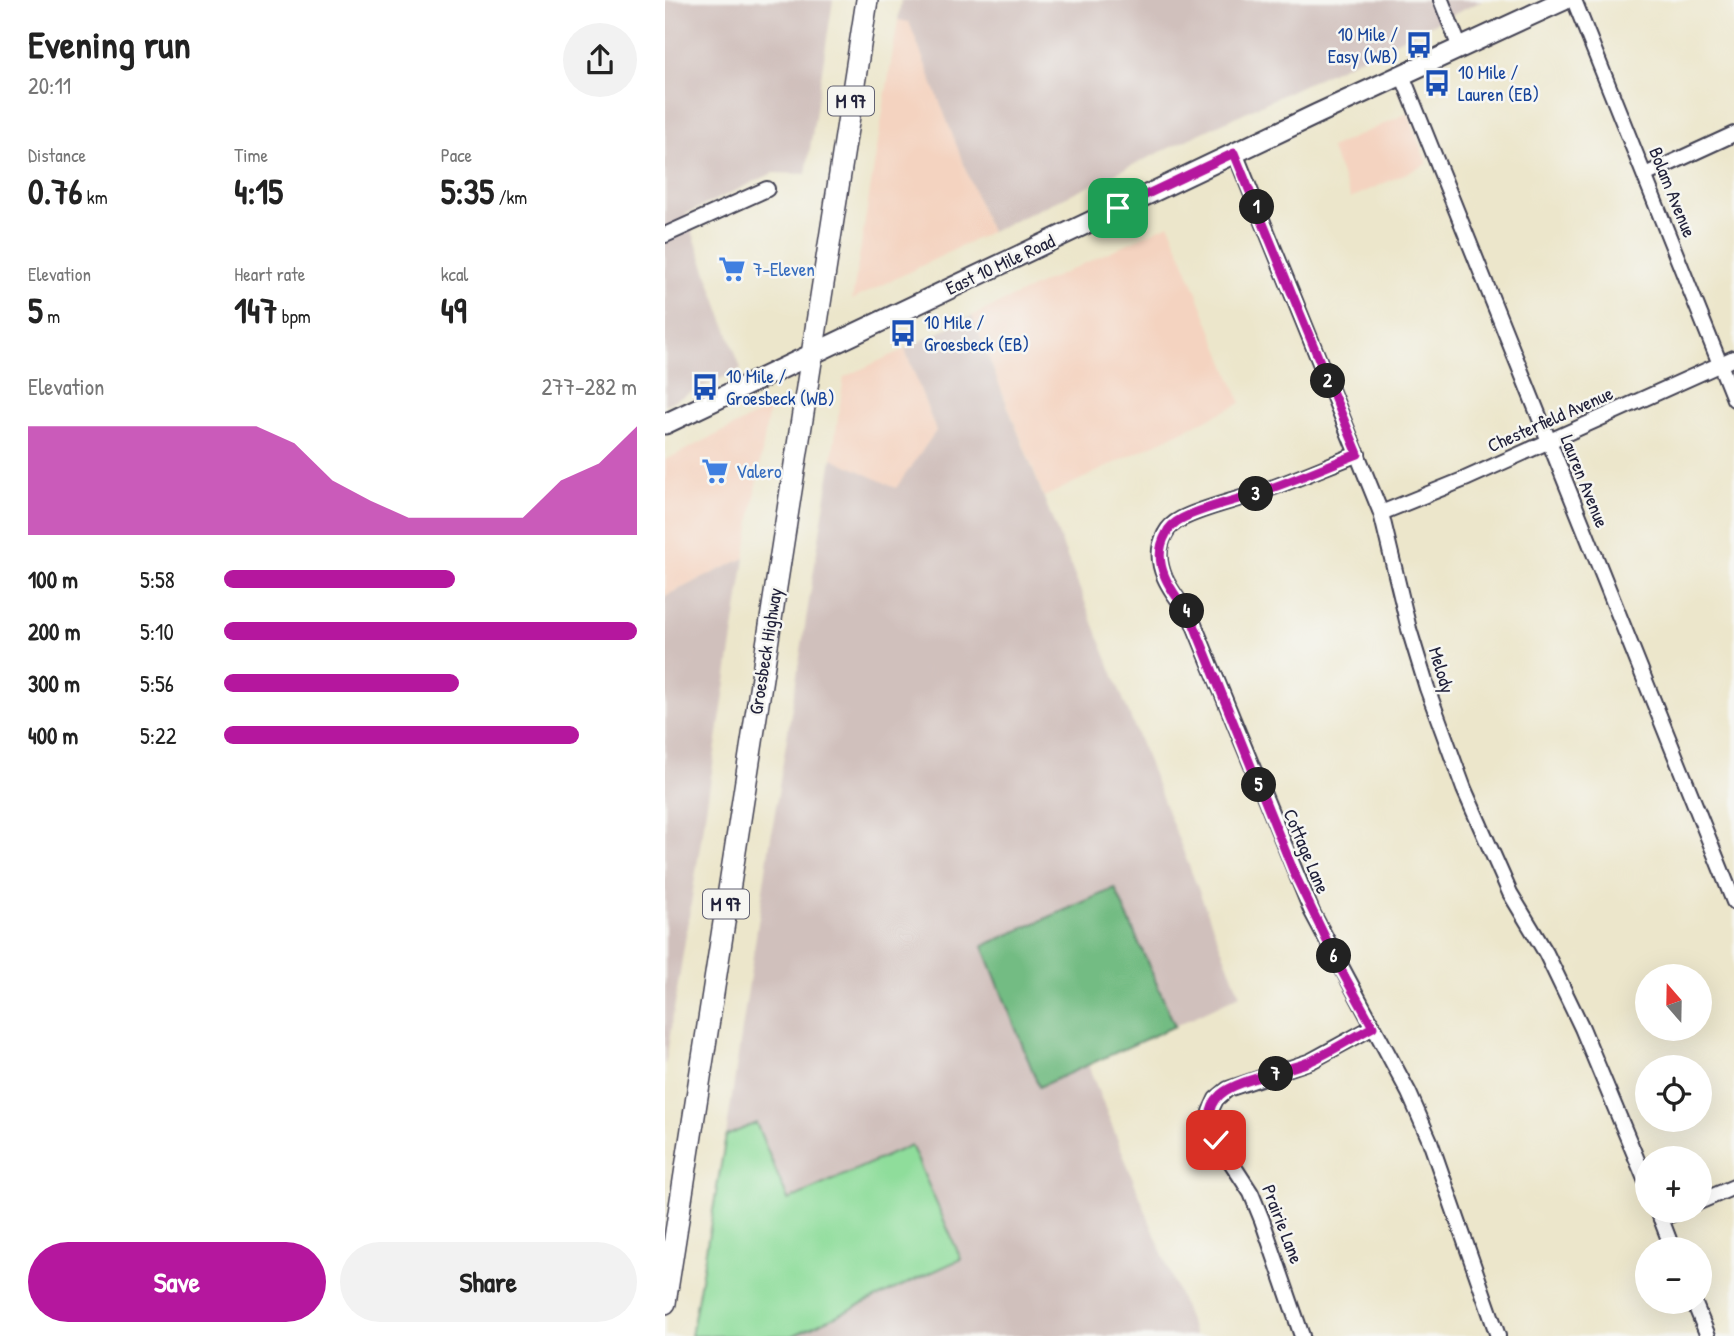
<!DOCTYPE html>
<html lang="en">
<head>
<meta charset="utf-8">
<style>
  body { margin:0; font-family:"Patrick Hand",sans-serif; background:#f2f2f2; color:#222; height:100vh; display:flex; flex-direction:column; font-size:26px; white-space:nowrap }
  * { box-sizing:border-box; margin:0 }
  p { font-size:23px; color:#767676 }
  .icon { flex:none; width:38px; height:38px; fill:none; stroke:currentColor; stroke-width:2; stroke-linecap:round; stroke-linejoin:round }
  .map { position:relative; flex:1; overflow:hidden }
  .side { display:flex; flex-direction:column; background:#fff; width:665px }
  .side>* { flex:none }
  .needle { width:46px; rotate:340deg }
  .controls { position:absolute; left:970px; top:964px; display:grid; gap:14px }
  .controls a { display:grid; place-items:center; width:77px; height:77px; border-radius:50%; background:#fff; box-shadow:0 7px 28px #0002; font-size:35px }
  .pin { position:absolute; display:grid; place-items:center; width:60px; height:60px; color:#fff; margin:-30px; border-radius:14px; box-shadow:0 4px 10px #0006 }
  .km { position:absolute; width:35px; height:35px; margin:-18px; border-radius:50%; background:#222; color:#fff; font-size:19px; line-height:35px; text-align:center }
  .round { display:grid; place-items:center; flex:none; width:74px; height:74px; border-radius:37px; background:#f2f2f2 }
  .headline { display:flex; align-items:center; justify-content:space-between; height:119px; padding:0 28px }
  h1 { font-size:38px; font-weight:800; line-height:52px }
  .metrics { display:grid; grid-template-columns:repeat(3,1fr); gap:10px; height:119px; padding:7px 28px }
  .metrics div { display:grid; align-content:center }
  .metrics b { font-size:35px; font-weight:800 }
  .metrics small { font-size:19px; font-weight:400 }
  .metrics p { font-size:19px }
  .chart { height:196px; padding:14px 28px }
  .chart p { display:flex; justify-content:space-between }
  .chart svg { width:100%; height:126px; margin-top:7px; fill:#b5179e; opacity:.7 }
  .button { display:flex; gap:14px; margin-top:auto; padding:14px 28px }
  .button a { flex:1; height:80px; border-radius:42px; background:#b5179e; color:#fff; font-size:28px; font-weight:800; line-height:80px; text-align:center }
  .button a+a { background:#f2f2f2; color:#222 }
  ul { padding:0 28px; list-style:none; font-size:23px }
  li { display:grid; grid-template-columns:112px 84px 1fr; align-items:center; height:52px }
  li i { height:18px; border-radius:9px; background:#b5179e }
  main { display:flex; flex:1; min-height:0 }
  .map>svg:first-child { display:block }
  .built { fill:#f4d3c0 }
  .industrial { fill:#d0c0bc }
  .green { fill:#8fdd9b; stroke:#58806b; stroke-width:2 }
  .forest { fill:#73bc83; stroke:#4a6f5f; stroke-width:2 }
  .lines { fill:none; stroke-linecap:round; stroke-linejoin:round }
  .minor-casing { stroke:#403f51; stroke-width:18 }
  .secondary-casing { stroke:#403f51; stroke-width:23 }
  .primary-casing { stroke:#403f51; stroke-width:24 }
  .minor { stroke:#fff; stroke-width:14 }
  .secondary { stroke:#fff; stroke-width:19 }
  .primary { stroke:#fff; stroke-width:21 }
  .route-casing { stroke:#fff; stroke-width:14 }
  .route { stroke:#b5179e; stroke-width:9 }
  .labels { text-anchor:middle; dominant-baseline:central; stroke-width:5; stroke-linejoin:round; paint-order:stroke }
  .shield { fill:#f6f6f2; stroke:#626272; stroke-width:2 }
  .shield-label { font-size:18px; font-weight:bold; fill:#22223b }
  .transit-label { font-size:19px; fill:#164399; stroke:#f6f6f2; text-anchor:start }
  .street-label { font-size:19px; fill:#22223b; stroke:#f6f6f2 }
  .shop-label { font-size:19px; fill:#366cbe; stroke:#f6f6f2; text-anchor:start }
</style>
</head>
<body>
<main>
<section class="side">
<div class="headline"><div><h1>Evening run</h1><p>20:11</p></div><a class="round"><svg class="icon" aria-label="share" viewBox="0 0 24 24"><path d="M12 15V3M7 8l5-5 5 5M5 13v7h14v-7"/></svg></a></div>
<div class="metrics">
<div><p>Distance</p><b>0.76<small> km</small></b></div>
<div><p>Time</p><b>4:15</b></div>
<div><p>Pace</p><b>5:35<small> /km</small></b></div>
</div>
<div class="metrics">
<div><p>Elevation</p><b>5<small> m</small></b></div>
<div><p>Heart rate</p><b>147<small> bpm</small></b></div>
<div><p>kcal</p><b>49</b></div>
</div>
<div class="chart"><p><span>Elevation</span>277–282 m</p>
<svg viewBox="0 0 160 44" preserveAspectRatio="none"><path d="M0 44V6L10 6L20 6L30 6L40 6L50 6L60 6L70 12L80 25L90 32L100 38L110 38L120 38L130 38L140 25L150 19L160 6V44z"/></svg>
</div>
<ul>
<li><b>100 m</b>5:58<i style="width:56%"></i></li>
<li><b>200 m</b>5:10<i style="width:100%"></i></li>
<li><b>300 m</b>5:56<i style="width:57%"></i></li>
<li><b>400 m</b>5:22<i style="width:86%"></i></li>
</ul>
<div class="button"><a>Save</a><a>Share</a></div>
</section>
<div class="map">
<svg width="1069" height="1336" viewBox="0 0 1069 1336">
  <rect width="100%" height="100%" fill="#f6f6f2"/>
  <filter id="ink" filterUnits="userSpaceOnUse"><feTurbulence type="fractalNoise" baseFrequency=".0143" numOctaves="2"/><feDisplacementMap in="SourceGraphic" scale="14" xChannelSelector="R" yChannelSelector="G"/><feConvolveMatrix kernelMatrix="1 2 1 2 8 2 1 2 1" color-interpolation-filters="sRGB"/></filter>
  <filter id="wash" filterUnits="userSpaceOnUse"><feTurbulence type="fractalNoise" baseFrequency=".00686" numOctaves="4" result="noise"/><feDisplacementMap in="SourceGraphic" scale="28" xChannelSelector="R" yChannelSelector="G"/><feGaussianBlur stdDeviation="1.57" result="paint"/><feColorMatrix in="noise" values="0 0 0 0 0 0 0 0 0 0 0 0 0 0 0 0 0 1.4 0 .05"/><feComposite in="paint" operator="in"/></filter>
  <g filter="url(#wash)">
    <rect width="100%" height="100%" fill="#ece6cb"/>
    <g class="built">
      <polygon points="233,20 244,21 325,232 187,300"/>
      <polygon points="743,113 762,164 686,198 665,148"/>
      <polygon points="504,224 576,403 379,497 307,316"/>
      <polygon points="240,349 271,431 231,489 167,458 179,377"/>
      <polygon points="104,409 80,558 0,596 0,460"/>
    </g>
    <g class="industrial">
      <polygon points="0,0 168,0 141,174 108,173 21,214 76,369 0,405"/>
      <polygon points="236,0 819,0 325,232 244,22 233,20"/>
      <polygon points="307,316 575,995 510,1026 450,889 374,1086 423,1065 530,1336 127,1336 296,1259 246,1146 122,1200 91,1124 61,1136 105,843 167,458 231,488 271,431 240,349"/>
      <polygon points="80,558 55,721 0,1066 0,596"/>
    </g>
    <polygon class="green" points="91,1123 123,1200 246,1145 296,1259 127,1336 26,1336 61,1136"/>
    <polygon class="forest" points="450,888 510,1026 374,1087 318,946"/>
  </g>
  <g filter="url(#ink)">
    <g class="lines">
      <defs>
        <g id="minor">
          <polyline points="776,0 795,48"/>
          <polyline points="909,0 1069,399"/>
          <polyline points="737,75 1069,902"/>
          <polyline points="570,153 716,513 744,629 762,688 799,789 845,893 881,953 917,1028 982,1184"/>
          <polyline points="980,175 1069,134"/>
          <polyline points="0,235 102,189"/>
          <path d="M693,454C659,467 626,482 592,493C569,501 537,508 516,519C510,522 503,528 500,534C484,564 507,593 525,615L647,912L744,1093L765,1141L833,1336"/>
          <polyline points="716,513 800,479 1069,358"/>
          <polyline points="1034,1202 1069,1187"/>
          <polyline points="993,1211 1008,1250"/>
          <polyline points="996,1219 1014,1211"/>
          <polyline points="1029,1302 1043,1336"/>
          <polyline points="637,1336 597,1220 586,1193 549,1136 544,1119 545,1112 551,1099 563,1089 646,1061 708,1027"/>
        </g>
        <polyline id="secondary" points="0,424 652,114 899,0"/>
        <polyline id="primary" points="0,1303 202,0"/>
      </defs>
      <use href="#minor" class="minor-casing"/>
      <use href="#secondary" class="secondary-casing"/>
      <use href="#primary" class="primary-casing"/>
      <use href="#minor" class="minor"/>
      <use href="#secondary" class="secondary"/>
      <use href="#primary" class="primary"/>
    </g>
  </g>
  <g class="lines" filter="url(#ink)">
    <defs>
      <path id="route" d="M453,208L569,153L693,454C659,467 626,482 592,493C570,501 536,508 516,519C510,522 503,528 501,534C484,564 508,593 525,615L630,875L675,968L708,1027C687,1038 667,1051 646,1061C623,1071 570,1080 555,1095C542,1107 543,1126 551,1140"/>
    </defs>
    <use href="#route" class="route-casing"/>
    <use href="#route" class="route"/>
  </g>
  <defs>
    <symbol id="bus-bare" viewBox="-9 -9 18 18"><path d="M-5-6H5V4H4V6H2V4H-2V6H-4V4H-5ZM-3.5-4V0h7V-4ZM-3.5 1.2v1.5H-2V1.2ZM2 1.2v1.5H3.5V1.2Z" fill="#1a4fb4" stroke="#f6f6f2" stroke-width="2.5" paint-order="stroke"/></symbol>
    <symbol id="supermarket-bare" viewBox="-9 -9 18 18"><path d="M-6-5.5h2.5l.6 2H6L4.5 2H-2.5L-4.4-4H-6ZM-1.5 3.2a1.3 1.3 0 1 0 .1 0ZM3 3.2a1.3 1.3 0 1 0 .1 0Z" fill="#3f7fe0" stroke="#f6f6f2" stroke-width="2.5" paint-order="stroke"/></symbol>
  </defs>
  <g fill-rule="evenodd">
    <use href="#bus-bare" x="735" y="26" width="38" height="38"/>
    <use href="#bus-bare" x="753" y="64" width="38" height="38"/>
    <use href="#supermarket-bare" x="48" y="250" width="38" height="38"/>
    <use href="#bus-bare" x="219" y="314" width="38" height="38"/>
    <use href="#bus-bare" x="21" y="368" width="38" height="38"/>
    <use href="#supermarket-bare" x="31" y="452" width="38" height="38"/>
  </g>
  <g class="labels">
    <g class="shield">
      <rect x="163" y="86.5" width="46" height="29" rx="5"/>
      <rect x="38" y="889.5" width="46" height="29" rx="5"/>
    </g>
    <g class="shield-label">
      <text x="186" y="101">M 97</text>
      <text x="61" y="904">M 97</text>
    </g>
    <g class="transit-label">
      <text x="733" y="34" text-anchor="end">10 Mile /<tspan x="733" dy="22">Easy (WB)</tspan></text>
      <text x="793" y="72">10 Mile /<tspan x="793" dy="22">Lauren (EB)</tspan></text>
      <text x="259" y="322">10 Mile /<tspan x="259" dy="22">Groesbeck (EB)</tspan></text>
      <text x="61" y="376">10 Mile /<tspan x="61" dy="22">Groesbeck (WB)</tspan></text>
    </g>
    <g class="street-label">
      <text transform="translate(1008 192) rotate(68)">Bolam Avenue</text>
      <text transform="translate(335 264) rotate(-25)">East 10 Mile Road</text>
      <text transform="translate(885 419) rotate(-24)">Chesterfield Avenue</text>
      <text transform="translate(920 481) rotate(68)">Lauren Avenue</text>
      <text transform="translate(100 651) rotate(-81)">Groesbeck Highway</text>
      <text transform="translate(777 670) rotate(73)">Melody</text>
      <text transform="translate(642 851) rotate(67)">Cottage Lane</text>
      <text transform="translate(618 1224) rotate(69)">Prairie Lane</text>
    </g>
    <g class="shop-label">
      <text x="88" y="269">7-Eleven</text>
      <text x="71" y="471">Valero</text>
    </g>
  </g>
</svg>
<div class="controls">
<a><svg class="needle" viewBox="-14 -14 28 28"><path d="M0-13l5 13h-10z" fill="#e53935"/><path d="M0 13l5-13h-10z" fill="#767676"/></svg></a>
<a><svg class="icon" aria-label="locate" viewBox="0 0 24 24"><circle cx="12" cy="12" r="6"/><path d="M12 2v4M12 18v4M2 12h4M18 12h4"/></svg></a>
<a>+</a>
<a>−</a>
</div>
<div class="pin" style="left:453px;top:208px;background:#1e9e55"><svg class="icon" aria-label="arrive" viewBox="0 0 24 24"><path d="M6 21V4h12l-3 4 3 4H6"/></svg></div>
<div class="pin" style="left:551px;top:1140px;background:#d93025"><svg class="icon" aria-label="check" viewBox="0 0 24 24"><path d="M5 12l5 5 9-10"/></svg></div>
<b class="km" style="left:592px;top:207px">1</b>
<b class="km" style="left:663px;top:381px">2</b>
<b class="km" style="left:591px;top:494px">3</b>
<b class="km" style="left:522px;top:611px">4</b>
<b class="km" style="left:594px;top:785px">5</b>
<b class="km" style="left:669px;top:956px">6</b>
<b class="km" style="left:611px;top:1074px">7</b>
</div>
</main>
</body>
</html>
